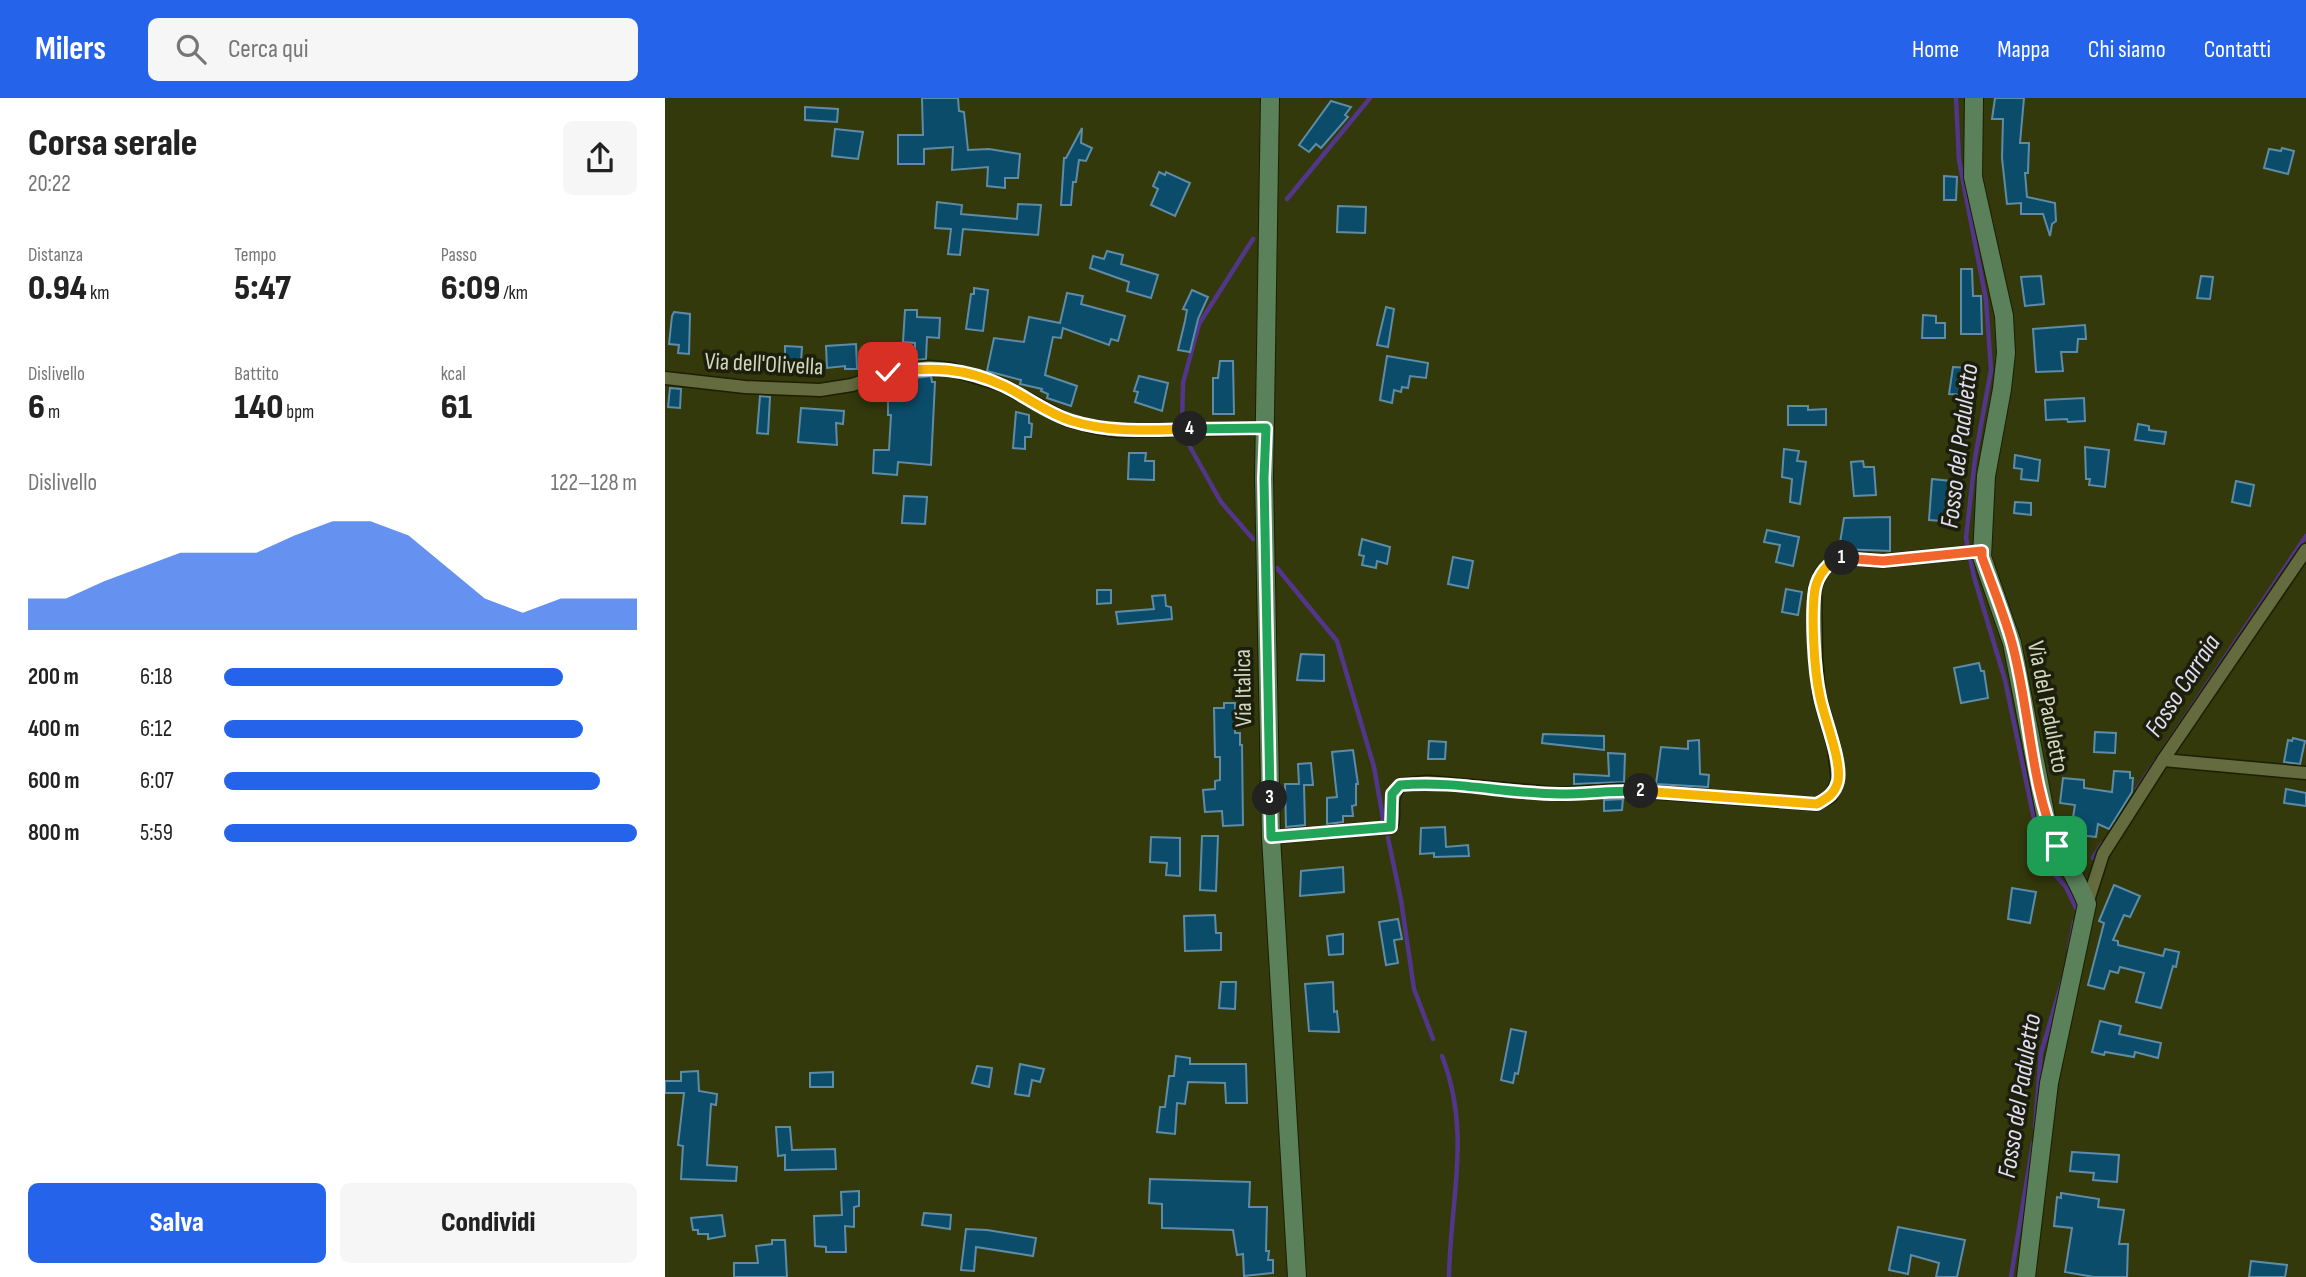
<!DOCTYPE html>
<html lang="it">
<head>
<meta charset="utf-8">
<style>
  body { margin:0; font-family:"Sofia Sans Condensed",sans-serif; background:#f6f6f6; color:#222; height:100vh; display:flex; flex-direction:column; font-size:26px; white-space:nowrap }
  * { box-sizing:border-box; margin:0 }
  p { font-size:23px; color:#767676 }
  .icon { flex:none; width:38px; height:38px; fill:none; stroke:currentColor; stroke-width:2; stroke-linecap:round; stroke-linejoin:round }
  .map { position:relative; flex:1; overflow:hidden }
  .details { display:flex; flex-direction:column; background:#fff; width:665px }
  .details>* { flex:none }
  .pin { position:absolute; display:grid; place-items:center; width:60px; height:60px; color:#fff; margin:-30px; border-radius:14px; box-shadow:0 4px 10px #0006 }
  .km { position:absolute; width:35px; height:35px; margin:-18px; border-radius:50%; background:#222; color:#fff; font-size:19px; line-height:35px; text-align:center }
  .round { display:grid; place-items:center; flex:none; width:74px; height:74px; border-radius:10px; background:#f6f6f6 }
  .headline { display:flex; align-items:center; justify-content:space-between; height:119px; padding:0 28px }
  h1 { font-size:38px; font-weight:800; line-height:52px }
  .figures { display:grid; grid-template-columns:repeat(3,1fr); gap:10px; height:119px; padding:7px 28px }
  .figures div { display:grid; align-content:center }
  .figures b { font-size:35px; font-weight:800 }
  .figures small { font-size:19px; font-weight:400 }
  .figures p { font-size:19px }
  .chart { height:196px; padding:14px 28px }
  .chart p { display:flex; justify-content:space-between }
  .chart svg { width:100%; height:126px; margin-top:7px; fill:#2563eb; opacity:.7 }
  .primary-button { display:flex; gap:14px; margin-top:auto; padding:14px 28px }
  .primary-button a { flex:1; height:80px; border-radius:10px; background:#2563eb; color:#fff; font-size:28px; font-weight:800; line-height:80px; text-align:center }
  .primary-button a+a { background:#f6f6f6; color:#222 }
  ul { padding:0 28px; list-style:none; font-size:23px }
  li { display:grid; grid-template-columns:112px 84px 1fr; align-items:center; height:52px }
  li i { height:18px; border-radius:9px; background:#2563eb }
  header { display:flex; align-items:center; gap:42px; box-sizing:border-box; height:98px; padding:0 35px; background:#2563eb; color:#fff }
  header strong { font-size:33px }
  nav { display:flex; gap:38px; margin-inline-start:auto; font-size:24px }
  .search { width:490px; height:63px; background:#f6f6f6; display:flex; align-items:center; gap:18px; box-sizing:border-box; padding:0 24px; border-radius:10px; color:#767676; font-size:26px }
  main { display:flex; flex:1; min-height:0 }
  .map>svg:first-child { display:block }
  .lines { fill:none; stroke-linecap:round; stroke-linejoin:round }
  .stream { stroke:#523689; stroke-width:4.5 }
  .building { fill:#0b4c6b; stroke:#5e8ca7; stroke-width:2 }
  .street-casing { stroke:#1c1f00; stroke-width:15 }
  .secondary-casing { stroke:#1c1f00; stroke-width:20 }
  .street { stroke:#646b3e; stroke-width:12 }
  .secondary { stroke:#5a815a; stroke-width:18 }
  .split-1-casing { stroke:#fff; stroke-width:14 }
  .split-2-casing { stroke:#fff; stroke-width:14 }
  .split-3-casing { stroke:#fff; stroke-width:14 }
  .split-4-casing { stroke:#fff; stroke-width:14 }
  .split-5-casing { stroke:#fff; stroke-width:14 }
  .split-1 { stroke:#f0652b; stroke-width:9 }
  .split-2 { stroke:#f5b400; stroke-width:9 }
  .split-3 { stroke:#22a559; stroke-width:9 }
  .split-4 { stroke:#22a559; stroke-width:9 }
  .split-5 { stroke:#f5b400; stroke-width:9 }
  .labels { text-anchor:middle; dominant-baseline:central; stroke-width:7; stroke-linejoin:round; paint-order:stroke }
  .street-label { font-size:24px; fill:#d2d6be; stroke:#1c1f0c }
  .water-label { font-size:26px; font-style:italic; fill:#e2ddf4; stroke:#1c1f0c }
</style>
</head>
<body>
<header>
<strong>Milers</strong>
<div class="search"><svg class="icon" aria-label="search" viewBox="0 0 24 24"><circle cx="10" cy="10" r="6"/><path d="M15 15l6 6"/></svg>Cerca qui</div>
<nav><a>Home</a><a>Mappa</a><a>Chi siamo</a><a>Contatti</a></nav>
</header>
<main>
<section class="details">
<div class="headline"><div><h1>Corsa serale</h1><p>20:22</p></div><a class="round"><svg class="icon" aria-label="share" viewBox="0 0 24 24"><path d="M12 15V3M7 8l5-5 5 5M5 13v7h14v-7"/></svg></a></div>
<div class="figures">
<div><p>Distanza</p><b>0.94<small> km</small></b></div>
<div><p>Tempo</p><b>5:47</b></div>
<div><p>Passo</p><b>6:09<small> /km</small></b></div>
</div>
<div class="figures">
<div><p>Dislivello</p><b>6<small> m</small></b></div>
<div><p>Battito</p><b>140<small> bpm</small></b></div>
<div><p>kcal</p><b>61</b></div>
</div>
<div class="chart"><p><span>Dislivello</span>122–128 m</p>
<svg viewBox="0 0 160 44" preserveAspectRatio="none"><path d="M0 44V33L10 33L20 27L30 22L40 17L50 17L60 17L70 11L80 6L90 6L100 11L110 22L120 33L130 38L140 33L150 33L160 33V44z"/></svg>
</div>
<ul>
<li><b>200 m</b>6:18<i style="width:82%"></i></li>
<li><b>400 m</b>6:12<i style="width:87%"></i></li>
<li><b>600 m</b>6:07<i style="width:91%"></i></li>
<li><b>800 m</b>5:59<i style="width:100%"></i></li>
</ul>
<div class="primary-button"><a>Salva</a><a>Condividi</a></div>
</section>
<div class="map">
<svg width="1641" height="1179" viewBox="0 0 1641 1179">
  <rect width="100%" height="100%" fill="#34390c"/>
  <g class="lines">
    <g class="stream">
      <polyline points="1291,0 1294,62 1321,202 1326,272 1310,360 1301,440 1309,479 1340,582 1374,745 1383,769 1401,789 1411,810"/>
      <polyline points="622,101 705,0"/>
      <polyline points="517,325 518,285 534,226 588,141"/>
      <polyline points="520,340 556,404 588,441"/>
      <polyline points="612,470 672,543 709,669 719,726"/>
      <polyline points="1472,691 1641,438"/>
      <polyline points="723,740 736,802 749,891 768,941"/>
      <polyline points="1428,760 1437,746"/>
      <polyline points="1404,851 1409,824"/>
      <path d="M777,958C807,1035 785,1101 784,1179"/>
      <polyline points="1370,1030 1376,955 1398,881"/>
      <polyline points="1346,1179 1368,1045"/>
    </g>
  </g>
  <g class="building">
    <polygon points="257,0 293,0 294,13 299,14 303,52 324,51 355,56 353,80 340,80 340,90 322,88 323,69 287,72 288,49 259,51 259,66 233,66 233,37 258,37"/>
    <polygon points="1330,0 1359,0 1355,45 1364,45 1363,75 1360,75 1362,99 1390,105 1391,123 1387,126 1385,138 1378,116 1356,116 1356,105 1342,106 1337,60 1338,21 1327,21"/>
    <polygon points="666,3 686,9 680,17 683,19 656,50 651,46 644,54 634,47"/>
    <polygon points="140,9 173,11 172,24 140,22"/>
    <polygon points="417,30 416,45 427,50 421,63 414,62 411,84 408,84 406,107 396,107 399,60 401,60"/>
    <polygon points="170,31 198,34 193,61 167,58"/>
    <polygon points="1617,50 1629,53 1623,76 1599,70 1604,51 1616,53"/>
    <polygon points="494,74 500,77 501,74 525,85 510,118 486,107 493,91 488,88"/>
    <polygon points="1279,78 1292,79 1291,102 1279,102"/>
    <polygon points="272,104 297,107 296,116 352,121 353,106 376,107 373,137 298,131 295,157 283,156 286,131 270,130"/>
    <polygon points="673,108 701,109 700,135 672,134"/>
    <polygon points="442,153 458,157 456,166 493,177 486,200 462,193 464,184 425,170 428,158 439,161"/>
    <polygon points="1296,171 1307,171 1308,198 1316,198 1317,236 1296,236"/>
    <polygon points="1376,178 1379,206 1360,208 1356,179"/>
    <polygon points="1536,178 1548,179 1545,201 1532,200"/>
    <polygon points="309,190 323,192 318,233 301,231 306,196 309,196"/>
    <polygon points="527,192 543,199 533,221 525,254 513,252 520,223 522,212 518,211"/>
    <polygon points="402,195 418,198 416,206 460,218 453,243 446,241 444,247 398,230 396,240 388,239 380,277 412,288 406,308 382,300 383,296 376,293 377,291 355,286 356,282 322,273 329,240 359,244 364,219 395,225"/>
    <polygon points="721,209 729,211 723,249 712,247"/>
    <polygon points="240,212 252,212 252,219 275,220 274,240 262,239 261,261 250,262 250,245 238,244"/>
    <polygon points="9,214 25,216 24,256 13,255 14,247 4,246 7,218"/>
    <polygon points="1258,217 1271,218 1271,225 1280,225 1280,240 1257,240"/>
    <polygon points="1420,227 1421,241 1413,241 1412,254 1396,254 1398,273 1371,274 1368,231"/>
    <polygon points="191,246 192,271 180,271 180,268 162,270 161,248"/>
    <polygon points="120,248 137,249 136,263 120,263"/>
    <polygon points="722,258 763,265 761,280 745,278 743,290 737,289 736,294 729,292 727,305 715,302"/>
    <polygon points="555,263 568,263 569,316 548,316 548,280 553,280"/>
    <polygon points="1288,269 1306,270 1304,297 1284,296"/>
    <polygon points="266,278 267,284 270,284 266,367 233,364 232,377 208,375 209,352 224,352 226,317 223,317 223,296 235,297 234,282"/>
    <polygon points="474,278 503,285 497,313 470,304 473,294 469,293"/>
    <polygon points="5,290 16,291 15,310 3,309"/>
    <polygon points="95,298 105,299 103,336 92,335"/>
    <polygon points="1419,300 1420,323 1403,324 1402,321 1381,322 1380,302"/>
    <polygon points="1123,308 1143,308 1143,312 1161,311 1161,327 1123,327"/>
    <polygon points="136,310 179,313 178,326 171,325 172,347 133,344"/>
    <polygon points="351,314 364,317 364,325 367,326 366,339 360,339 360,351 348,350"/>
    <polygon points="1473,326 1484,328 1484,332 1501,334 1499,346 1470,342"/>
    <polygon points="1420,349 1444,352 1440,389 1424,387 1425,381 1421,381"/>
    <polygon points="1119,351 1134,353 1132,363 1141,364 1135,406 1125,404 1127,381 1117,379"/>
    <polygon points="464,355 481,355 480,363 489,363 489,382 463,381"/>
    <polygon points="1350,357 1375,362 1373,383 1356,381 1357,371 1349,370"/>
    <polygon points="1198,363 1199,369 1209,369 1211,397 1189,398 1186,364"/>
    <polygon points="1267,381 1286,383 1284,398 1292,399 1290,424 1264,422"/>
    <polygon points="1571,383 1589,387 1585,408 1567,404"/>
    <polygon points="239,398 262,399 260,426 237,425"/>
    <polygon points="1350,404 1366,405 1366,417 1349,415"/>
    <polygon points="1225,419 1225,453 1174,451 1179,420"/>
    <polygon points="1102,432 1134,439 1128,468 1111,464 1115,447 1099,444"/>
    <polygon points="697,441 725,449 722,466 712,463 711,470 697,467 699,458 694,457"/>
    <polygon points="788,459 808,463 803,490 783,486"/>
    <polygon points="1121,491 1137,494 1133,517 1117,514"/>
    <polygon points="432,492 446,492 446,505 432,506"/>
    <polygon points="500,497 501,508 506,509 507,521 453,526 451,514 489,511 487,498"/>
    <polygon points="636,556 659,557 659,583 632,582"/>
    <polygon points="1314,565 1316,573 1319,573 1323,600 1296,605 1289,570"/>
    <polygon points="559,605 570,605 570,635 575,635 575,647 577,647 578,727 558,728 557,713 540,714 538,692 550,691 550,683 555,682 555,659 550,659 549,610 559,610"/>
    <polygon points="1430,634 1451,635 1450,655 1429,654"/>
    <polygon points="878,636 939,638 939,652 877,645"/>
    <polygon points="1628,640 1640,643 1635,666 1619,664 1623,642 1627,643"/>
    <polygon points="1034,642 1035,676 1044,677 1043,689 991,686 996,649 1023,651 1023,643"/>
    <polygon points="764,643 781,644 780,661 763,661"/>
    <polygon points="688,652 693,686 691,686 691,707 687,708 688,718 678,718 678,724 662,726 662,700 672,699 667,654"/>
    <polygon points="943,655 960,656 959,684 909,686 909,676 944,678"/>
    <polygon points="646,665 648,687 639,687 640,727 621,729 620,686 634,686 633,666"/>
    <polygon points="1449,673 1465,674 1465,680 1468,680 1467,694 1444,731 1433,726 1431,739 1414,737 1414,734 1406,732 1410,707 1395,705 1398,680 1419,682 1419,690 1447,694"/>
    <polygon points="1621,691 1641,695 1641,708 1619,705"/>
    <polygon points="958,701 957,712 939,713 939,702"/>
    <polygon points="780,729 781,749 803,747 804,758 769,759 769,755 755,756 756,730"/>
    <polygon points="537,738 553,738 551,793 535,792"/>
    <polygon points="486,739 515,740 515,778 501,777 502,765 485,764"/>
    <polygon points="678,769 679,794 635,798 636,773"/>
    <polygon points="1449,787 1475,798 1465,819 1459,817 1448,842 1453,843 1453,847 1498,858 1500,851 1514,854 1511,869 1508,868 1496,910 1471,904 1479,875 1455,869 1453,875 1445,873 1439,891 1423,887 1439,825 1434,823"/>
    <polygon points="1347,790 1371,794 1365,825 1343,821"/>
    <polygon points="550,817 551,835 556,835 556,852 520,853 519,818"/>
    <polygon points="733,821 737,841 729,842 733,865 721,867 714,824"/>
    <polygon points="678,836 678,856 664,857 662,838"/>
    <polygon points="556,884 571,884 570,911 554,910"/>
    <polygon points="668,884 669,914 672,913 674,934 644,933 640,886"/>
    <polygon points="1435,923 1456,928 1454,936 1496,945 1493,960 1470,954 1469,959 1440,954 1439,957 1427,954"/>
    <polygon points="846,931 861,934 853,976 850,975 848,985 836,982"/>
    <polygon points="511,958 525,960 525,966 581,966 582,1005 561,1005 560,985 523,984 520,1006 512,1005 510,1036 492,1034 495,1009 500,1009 504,978 509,978"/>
    <polygon points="355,966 379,971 375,984 367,982 364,998 350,996"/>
    <polygon points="312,968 327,970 324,989 307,985"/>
    <polygon points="33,973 34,993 52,996 51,1007 46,1006 42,1067 72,1069 71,1083 16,1081 18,1048 13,1047 19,995 0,995 0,983 16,983 16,974"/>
    <polygon points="168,974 168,989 145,989 145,975"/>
    <polygon points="111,1029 125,1029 127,1052 170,1051 171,1071 120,1072 120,1057 113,1058"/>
    <polygon points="1407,1054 1454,1057 1452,1084 1428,1082 1429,1075 1405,1073"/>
    <polygon points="485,1081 585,1084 584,1109 602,1109 601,1153 604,1153 603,1162 608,1162 608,1175 579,1178 578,1156 572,1157 568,1132 497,1130 497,1106 484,1105"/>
    <polygon points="194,1093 194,1108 189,1109 189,1129 180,1128 181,1154 161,1154 161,1149 150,1148 149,1118 177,1117 176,1094"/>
    <polygon points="1396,1095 1434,1101 1433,1109 1459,1112 1454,1146 1463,1146 1462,1179 1429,1179 1400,1174 1407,1130 1389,1128 1392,1099 1396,1100"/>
    <polygon points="259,1115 286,1117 285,1131 257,1127"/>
    <polygon points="57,1117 60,1138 43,1141 43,1136 33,1136 33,1132 28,1132 26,1120"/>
    <polygon points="1233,1129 1300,1142 1292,1179 1271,1179 1274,1165 1246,1157 1243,1176 1224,1172"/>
    <polygon points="301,1131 322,1132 371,1140 368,1158 311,1149 309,1173 296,1172"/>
    <polygon points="107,1142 120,1142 122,1179 69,1179 69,1165 93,1165 91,1148 107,1146"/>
    <polygon points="1586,1163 1622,1167 1620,1179 1584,1179"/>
  </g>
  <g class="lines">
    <defs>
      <g id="street">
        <polyline points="0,280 80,289 155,292 187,287 224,274 264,269 285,271 337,287 402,322 429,329 453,333 601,330"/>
        <polyline points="1498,662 1641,675"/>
        <path d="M606,739L726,729C732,712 722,704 735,687L762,684L895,696L955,692L1152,706L1166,698L1173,682L1169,649L1154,597L1151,559L1150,490L1156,475L1169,461L1177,460L1218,463L1317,453"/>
        <polyline points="1422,806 1438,756 1498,662 1641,452"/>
      </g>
      <g id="secondary">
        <polyline points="605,0 599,380 606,739 632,1179"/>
        <path d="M1309,0L1308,79L1339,218L1341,255L1337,291L1321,378L1317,459L1347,545L1382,725C1394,753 1411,778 1422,806L1384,985L1361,1179"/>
      </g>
    </defs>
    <use href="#street" class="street-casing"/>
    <use href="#secondary" class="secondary-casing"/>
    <use href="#street" class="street"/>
    <use href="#secondary" class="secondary"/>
  </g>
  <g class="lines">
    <defs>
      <path id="split-1" d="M1177,460L1218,463L1317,453V459C1327,487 1339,516 1347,545C1365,612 1365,684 1392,748"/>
      <path id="split-2" d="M976,693L1152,706C1162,700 1170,696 1173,683C1177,663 1159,620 1155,599C1149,572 1146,517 1150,491C1153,477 1163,463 1177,460"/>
      <path id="split-3" d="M605,700L606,739L726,729L727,696L735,687C789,682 842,696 895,696C923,696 949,692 976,693"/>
      <polyline id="split-4" points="525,331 601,330 599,380 605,700"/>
      <path id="split-5" d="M223,274C268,269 298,269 339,288C362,299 383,316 407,323C445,335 485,332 525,331"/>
    </defs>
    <use href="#split-1" class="split-1-casing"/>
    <use href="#split-2" class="split-2-casing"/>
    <use href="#split-3" class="split-3-casing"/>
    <use href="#split-4" class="split-4-casing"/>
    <use href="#split-5" class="split-5-casing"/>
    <use href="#split-1" class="split-1"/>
    <use href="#split-2" class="split-2"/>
    <use href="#split-3" class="split-3"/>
    <use href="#split-4" class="split-4"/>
    <use href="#split-5" class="split-5"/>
  </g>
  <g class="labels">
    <g class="street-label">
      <text transform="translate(99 266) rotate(3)">Via dell'Olivella</text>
      <text transform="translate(578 590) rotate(-91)">Via Italica</text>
      <text transform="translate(1383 609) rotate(79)">Via del Paduletto</text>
    </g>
    <g class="water-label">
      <text transform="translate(1295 348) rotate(-83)">Fosso del Paduletto</text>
      <text transform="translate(1518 588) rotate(-57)">Fosso Carraia</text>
      <text transform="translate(1355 998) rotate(-81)">Fosso del Paduletto</text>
    </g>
  </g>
</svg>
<div class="pin" style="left:1392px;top:748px;background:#1e9e55"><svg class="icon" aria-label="arrive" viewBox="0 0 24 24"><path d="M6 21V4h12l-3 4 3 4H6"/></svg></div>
<div class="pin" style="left:223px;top:274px;background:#d93025"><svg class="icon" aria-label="check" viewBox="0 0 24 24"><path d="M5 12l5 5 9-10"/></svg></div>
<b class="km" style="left:1177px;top:460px">1</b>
<b class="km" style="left:976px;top:693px">2</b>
<b class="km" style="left:605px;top:700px">3</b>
<b class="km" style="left:525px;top:331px">4</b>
</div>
</main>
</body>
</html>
